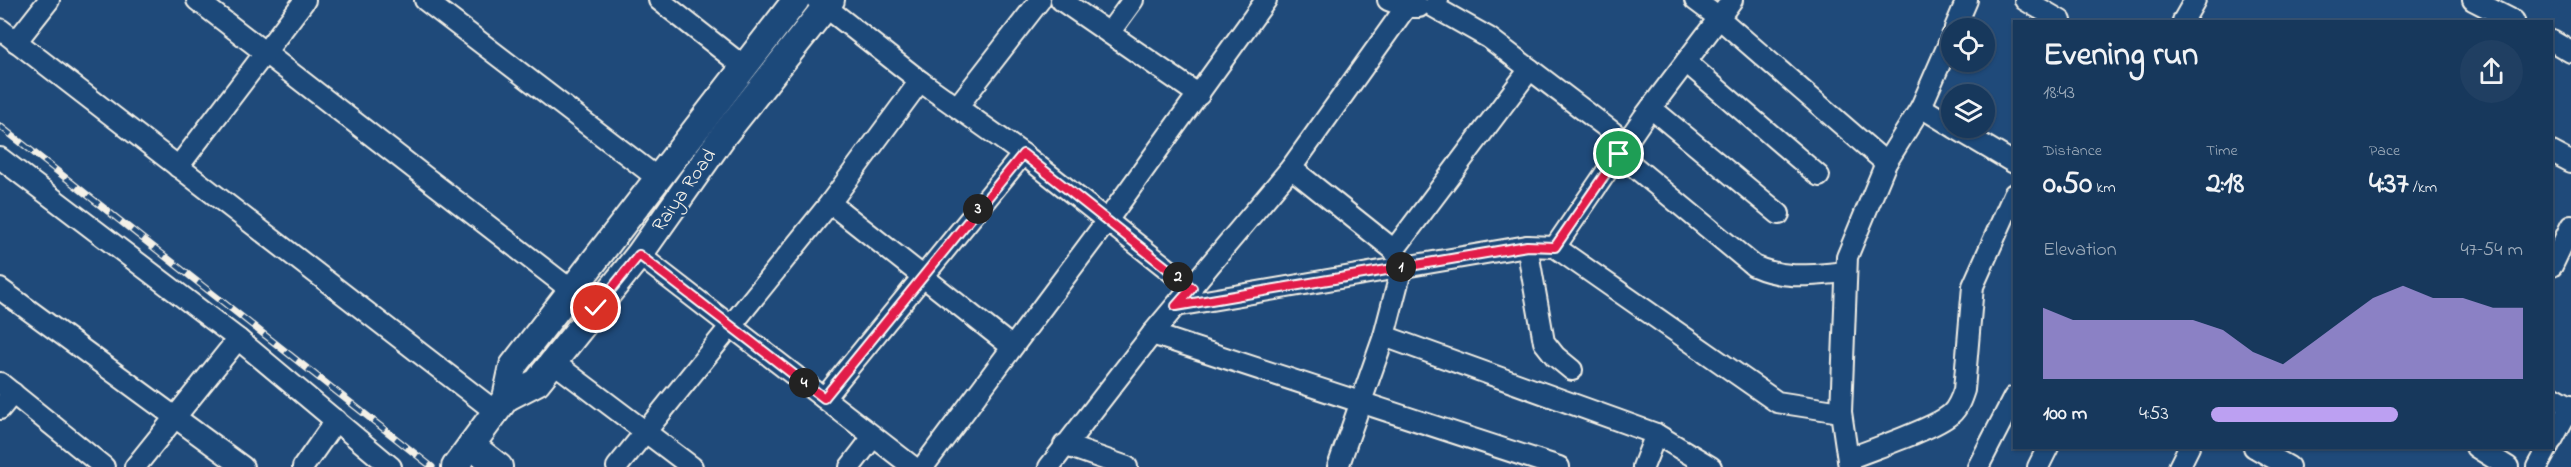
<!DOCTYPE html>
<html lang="en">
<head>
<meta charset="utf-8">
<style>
  body { margin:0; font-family:"Indie Flower",sans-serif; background:#203f62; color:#f1f3f6; height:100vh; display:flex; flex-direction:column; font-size:22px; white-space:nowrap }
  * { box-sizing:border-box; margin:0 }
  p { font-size:20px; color:#9eacbb }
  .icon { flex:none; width:33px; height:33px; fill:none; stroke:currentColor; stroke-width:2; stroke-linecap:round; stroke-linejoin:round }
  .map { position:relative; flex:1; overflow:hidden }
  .drawer { position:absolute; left:2013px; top:20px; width:540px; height:429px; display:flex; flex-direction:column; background:#17385c; border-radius:0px; box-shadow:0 2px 4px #0004,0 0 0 2px #365272 }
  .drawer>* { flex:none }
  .tools { position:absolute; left:1941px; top:18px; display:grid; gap:12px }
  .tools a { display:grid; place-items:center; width:54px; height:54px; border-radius:50%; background:#17385c; box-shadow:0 2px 4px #0004,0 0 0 2px #365272; font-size:30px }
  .pin { position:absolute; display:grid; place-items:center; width:51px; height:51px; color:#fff; margin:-26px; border:3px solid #fff; border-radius:50%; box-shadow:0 2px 6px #0007 }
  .km { position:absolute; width:30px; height:30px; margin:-15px; border-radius:50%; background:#222; color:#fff; font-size:16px; line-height:30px; text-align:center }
  .round { display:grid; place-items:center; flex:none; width:63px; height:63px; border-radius:32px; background:#203f62 }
  .head { display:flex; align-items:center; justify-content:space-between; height:102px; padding:0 30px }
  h1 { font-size:33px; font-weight:700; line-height:45px }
  .metrics { display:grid; grid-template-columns:repeat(3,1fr); gap:9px; height:102px; padding:6px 30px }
  .metrics div { display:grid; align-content:center }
  .metrics b { font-size:30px; font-weight:700 }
  .metrics small { font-size:16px; font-weight:400 }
  .metrics p { font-size:16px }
  .chart { height:168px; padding:12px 30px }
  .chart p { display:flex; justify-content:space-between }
  .chart svg { width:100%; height:108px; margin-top:6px; fill:#bca0f2; opacity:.7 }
  ul { padding:0 30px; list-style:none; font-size:20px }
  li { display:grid; grid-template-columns:96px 72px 1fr; align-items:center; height:45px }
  li i { height:15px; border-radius:8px; background:#bca0f2 }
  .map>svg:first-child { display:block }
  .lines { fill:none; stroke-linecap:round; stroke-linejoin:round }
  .minor-casing { stroke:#f4f1e8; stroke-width:24 }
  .tertiary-casing { stroke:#f4f1e8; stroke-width:30 }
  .minor { stroke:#1f4a7a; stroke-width:20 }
  .tertiary { stroke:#1f4a7a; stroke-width:26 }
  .rail-casing { stroke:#f4f1e8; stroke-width:7 }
  .rail { stroke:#1f4a7a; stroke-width:4.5; stroke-dasharray:14; stroke-linecap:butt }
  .route-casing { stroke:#fff; stroke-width:12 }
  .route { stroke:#e11d48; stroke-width:8 }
  .labels { text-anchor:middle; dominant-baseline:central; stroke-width:4.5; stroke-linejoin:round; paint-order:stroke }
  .street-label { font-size:20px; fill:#f4f1e8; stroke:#1f4a7a }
</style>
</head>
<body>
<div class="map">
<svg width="2571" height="467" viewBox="0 0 2571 467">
  <rect width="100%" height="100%" fill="#1f4a7a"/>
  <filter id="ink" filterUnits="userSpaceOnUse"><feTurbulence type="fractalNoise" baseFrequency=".0167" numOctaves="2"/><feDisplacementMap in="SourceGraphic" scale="12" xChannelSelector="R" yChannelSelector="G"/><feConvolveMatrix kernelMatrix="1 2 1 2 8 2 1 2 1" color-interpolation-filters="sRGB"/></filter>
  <g filter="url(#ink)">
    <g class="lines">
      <defs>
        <g id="minor">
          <polyline points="197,0 571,290"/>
          <polyline points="425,0 660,180"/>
          <polyline points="659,0 744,67"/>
          <polyline points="817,0 920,81 1023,154 1192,288"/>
          <polyline points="1061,0 1199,95"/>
          <polyline points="1388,0 1406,7 1419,7"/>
          <polyline points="1438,0 1434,7 1489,38 1627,143"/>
          <polyline points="1695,0 1719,18 1732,0"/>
          <polyline points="2025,0 2061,21"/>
          <polyline points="2473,0 2514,21"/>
          <polyline points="2183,21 2195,0"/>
          <polyline points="1955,28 1967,0"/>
          <polyline points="0,29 496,412"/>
          <polyline points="1109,33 1133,0"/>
          <polyline points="2552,41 2571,52"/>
          <polyline points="16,42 49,0"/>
          <polyline points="1686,62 1819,176"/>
          <polyline points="957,107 1040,0"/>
          <polyline points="1921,107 1952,126"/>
          <polyline points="1651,108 1779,214"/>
          <polyline points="1955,128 2014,163"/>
          <polyline points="2552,152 2571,162"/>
          <path d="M1619,154L1754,266C1785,280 1813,275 1846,272"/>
          <polyline points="0,158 238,339 391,467"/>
          <polyline points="178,167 305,0"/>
          <polyline points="1291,168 1394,250 1402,267 1384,336 1338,467"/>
          <polyline points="830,203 1012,347"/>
          <polyline points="1527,246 1544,342 1555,356 1572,370"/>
          <polyline points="1555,247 1644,117 1719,18 1886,163"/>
          <polyline points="1394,250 1530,69"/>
          <polyline points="639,255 913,467"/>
          <polyline points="2552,266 2571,226"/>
          <polyline points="0,289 243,467"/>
          <polyline points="1176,306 1527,246 1555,247 1777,402 1841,412"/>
          <polyline points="1152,334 1559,467"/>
          <polyline points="1384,336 1656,434 1711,467"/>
          <polyline points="553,362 692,467"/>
          <polyline points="0,383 104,467"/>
          <polyline points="2552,396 2570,406"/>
          <polyline points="824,398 1023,154"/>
          <polyline points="0,409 13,393"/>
          <polyline points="2552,440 2571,405"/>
          <polyline points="1064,445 1127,467"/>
          <polyline points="2254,447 2289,467"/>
          <polyline points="2476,447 2508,467"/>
          <path d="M1848,459C1872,449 1934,429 1951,414C1958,408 1961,399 1964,390L1973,286L2014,194"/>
          <polyline points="135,467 238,339"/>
          <polyline points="303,467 336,420"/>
          <polyline points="617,467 830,203 920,81"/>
          <polyline points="850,467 873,437"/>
          <polyline points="923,467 1106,222 1266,0"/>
          <polyline points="1049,467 1152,334 1291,168 1406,7"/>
          <polyline points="1643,467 1656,434"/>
          <polyline points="1849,467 1841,412 1847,257 1886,163 1921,107 1952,36"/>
          <polyline points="1978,467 2014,397"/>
          <polyline points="2038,467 2048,447"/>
          <polyline points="2179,467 2189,447"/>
          <polyline points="2537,467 2548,447"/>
        </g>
        <g id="tertiary">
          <polyline points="506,398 537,382 639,255 723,136 831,0"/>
          <polyline points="471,445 499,467"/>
          <polyline points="455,467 506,398 513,366 796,0"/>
        </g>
      </defs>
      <use href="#minor" class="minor-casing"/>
      <use href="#tertiary" class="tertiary-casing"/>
      <use href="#minor" class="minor"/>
      <use href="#tertiary" class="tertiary"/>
      <defs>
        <polyline id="rail" points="0,126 432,467"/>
      </defs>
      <use href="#rail" class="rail-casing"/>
      <use href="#rail" class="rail"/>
    </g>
  </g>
  <g class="lines" filter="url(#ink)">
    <defs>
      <polyline id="route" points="596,308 639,255 824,398 1023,154 1192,288 1176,306 1527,246 1555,247 1619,154"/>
    </defs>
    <use href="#route" class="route-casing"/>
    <use href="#route" class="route"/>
  </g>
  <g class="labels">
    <g class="street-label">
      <text transform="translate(685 191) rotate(-55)">Raiya Road</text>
    </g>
  </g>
</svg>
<div class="tools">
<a><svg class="icon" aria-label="locate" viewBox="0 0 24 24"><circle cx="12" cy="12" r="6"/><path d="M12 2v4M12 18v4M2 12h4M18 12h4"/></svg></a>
<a><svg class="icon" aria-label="layers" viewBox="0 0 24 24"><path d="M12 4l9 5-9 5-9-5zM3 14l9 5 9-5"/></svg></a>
</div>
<div class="pin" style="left:1619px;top:154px;background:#1e9e55"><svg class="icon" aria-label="arrive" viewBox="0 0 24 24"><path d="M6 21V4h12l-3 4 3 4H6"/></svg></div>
<div class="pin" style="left:596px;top:308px;background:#d93025"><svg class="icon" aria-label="check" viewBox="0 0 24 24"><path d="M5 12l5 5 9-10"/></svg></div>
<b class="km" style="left:1401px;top:267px">1</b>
<b class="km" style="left:1178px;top:277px">2</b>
<b class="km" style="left:978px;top:209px">3</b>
<b class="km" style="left:804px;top:383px">4</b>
<section class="drawer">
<div class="head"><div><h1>Evening run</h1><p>18:43</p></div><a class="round"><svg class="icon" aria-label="share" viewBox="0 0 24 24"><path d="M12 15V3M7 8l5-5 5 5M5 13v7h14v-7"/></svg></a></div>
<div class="metrics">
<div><p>Distance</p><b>0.50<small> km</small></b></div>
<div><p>Time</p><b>2:18</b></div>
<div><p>Pace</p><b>4:37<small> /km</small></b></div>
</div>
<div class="chart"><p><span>Elevation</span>47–54 m</p>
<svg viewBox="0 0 160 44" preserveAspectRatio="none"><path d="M0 44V15L10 20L20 20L30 20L40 20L50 20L60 24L70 33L80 38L90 29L100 20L110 11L120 6L130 11L140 11L150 15L160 15V44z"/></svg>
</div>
<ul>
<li><b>100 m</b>4:53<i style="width:60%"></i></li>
</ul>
</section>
</div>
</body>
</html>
